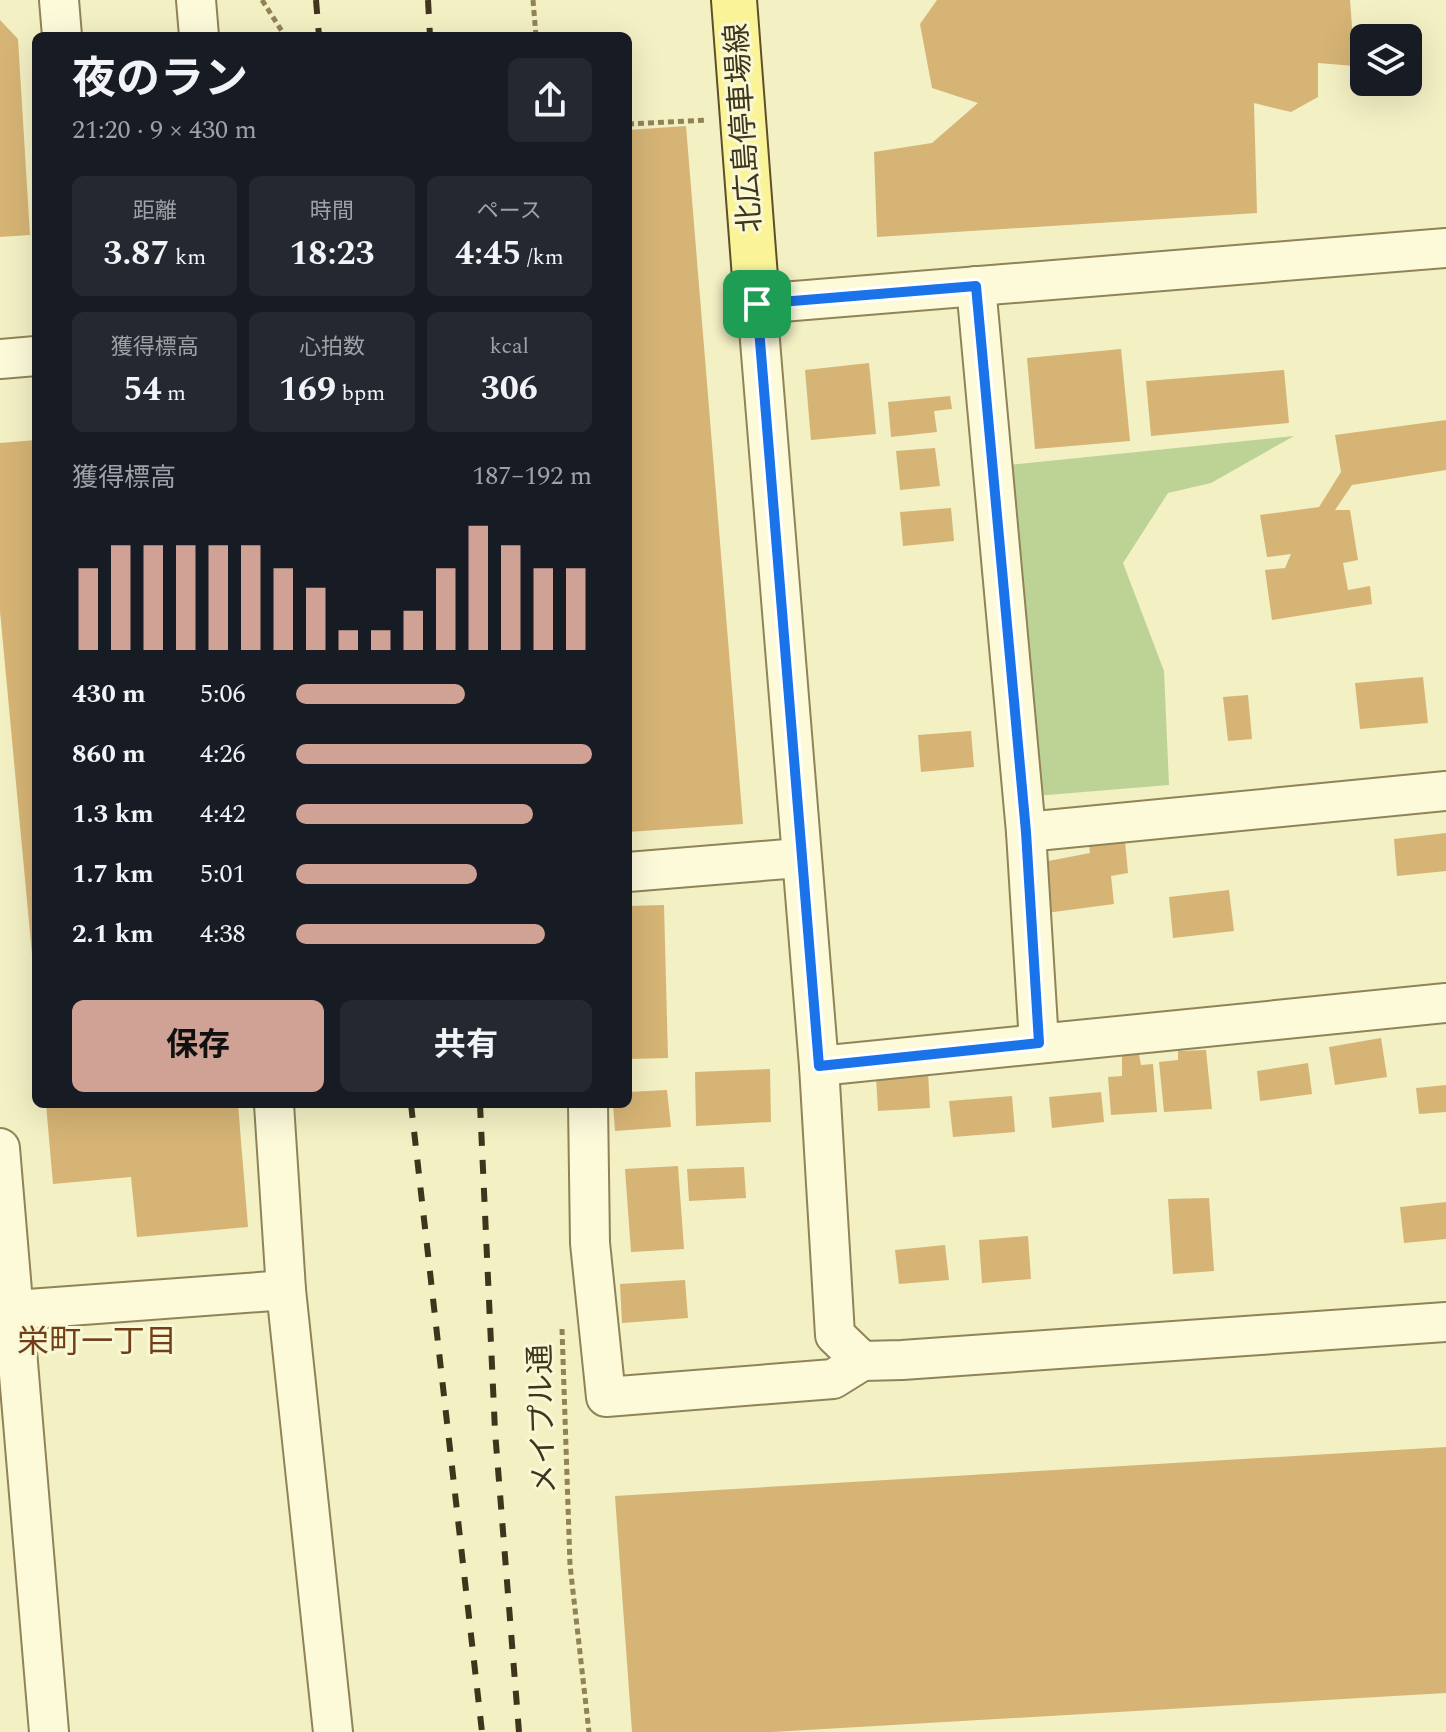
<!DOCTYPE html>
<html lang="ja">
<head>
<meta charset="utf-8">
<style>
  body { margin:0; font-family:Spectral,"Noto Sans JP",serif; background:#242831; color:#f1f3f6; height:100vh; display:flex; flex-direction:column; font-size:30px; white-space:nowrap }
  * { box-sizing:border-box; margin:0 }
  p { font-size:26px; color:#9ea1a6 }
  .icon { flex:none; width:44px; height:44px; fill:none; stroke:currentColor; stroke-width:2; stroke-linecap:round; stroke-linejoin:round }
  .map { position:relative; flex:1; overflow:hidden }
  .panel { position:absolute; left:32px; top:32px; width:600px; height:1076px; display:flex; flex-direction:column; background:#171b24; border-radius:12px; box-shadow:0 8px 32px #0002 }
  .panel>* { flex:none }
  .buttons { position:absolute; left:1350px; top:24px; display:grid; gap:16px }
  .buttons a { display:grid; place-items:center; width:72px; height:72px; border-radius:12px; background:#171b24; box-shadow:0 8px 32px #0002; font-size:40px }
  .pin { position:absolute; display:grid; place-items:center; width:68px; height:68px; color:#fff; margin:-34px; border-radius:16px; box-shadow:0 4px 12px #0006 }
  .round { display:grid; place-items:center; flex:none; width:84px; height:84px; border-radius:12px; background:#242831 }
  .head { display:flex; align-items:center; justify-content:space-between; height:136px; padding:0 40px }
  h1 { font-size:44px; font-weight:700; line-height:60px }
  .stats { display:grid; grid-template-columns:repeat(3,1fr); gap:12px; height:136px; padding:8px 40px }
  .stats div { display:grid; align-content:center; border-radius:12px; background:#242831; text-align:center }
  .stats b { font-size:34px; font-weight:700 }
  .stats small { font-size:22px; font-weight:400 }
  .stats p { font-size:22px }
  .chart { height:224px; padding:16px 40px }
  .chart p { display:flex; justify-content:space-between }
  .chart svg { width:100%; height:144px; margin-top:8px; stroke:#d0a296; stroke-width:6 }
  .primary-button { display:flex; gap:16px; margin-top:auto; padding:16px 40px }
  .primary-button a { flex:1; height:92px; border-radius:12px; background:#d0a296; color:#111; font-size:32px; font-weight:700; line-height:92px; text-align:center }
  .primary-button a+a { background:#242831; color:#f1f3f6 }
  ul { padding:0 40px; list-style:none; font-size:26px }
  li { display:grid; grid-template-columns:128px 96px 1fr; align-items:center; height:60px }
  li i { height:20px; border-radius:10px; background:#d0a296 }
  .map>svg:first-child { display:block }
  .green { fill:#bdd396 }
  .building { fill:#d6b475 }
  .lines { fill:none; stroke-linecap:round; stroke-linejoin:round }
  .minor-casing { stroke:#908358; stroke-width:42 }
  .major-casing { stroke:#5e4f2c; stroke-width:48 }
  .path { stroke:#908358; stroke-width:5; stroke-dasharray:6 4; stroke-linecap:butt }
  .minor { stroke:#fcfad9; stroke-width:38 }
  .major { stroke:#faf398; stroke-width:44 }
  .rail { stroke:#3f351d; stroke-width:6; stroke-dasharray:14 14; stroke-linecap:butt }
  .route-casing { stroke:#fff; stroke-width:16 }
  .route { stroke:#1a73e8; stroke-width:10 }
  .labels { text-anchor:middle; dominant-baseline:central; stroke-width:6; stroke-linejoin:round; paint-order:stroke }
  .street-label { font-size:30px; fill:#3f351d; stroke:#f9f8d4 }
  .neighbourhood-label { font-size:32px; fill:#713f17; stroke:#f9f8d4 }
</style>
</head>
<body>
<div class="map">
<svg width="1446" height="1732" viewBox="0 0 1446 1732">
  <rect width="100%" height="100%" fill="#f3f0c4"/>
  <polygon class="green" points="1294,436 1211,483 1168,493 1123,563 1164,671 1169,785 1035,796 1008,465"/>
  <g class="building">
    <polygon points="937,0 1350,0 1355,66 1318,63 1318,97 1291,112 1254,103 1257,213 877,237 874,152 932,143 978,103 932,88 920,24"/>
    <polygon points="0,20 18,39 30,235 0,237"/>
    <polygon points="686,126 743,824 628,832 628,130"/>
    <polygon points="1121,349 1130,441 1035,449 1027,358"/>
    <polygon points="869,363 876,434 811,440 805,370"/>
    <polygon points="1284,370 1289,423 1151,436 1146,381"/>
    <polygon points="950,396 952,409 934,411 937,432 891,437 888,402"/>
    <polygon points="1446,420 1446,470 1352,485 1335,510 1350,510 1358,560 1343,563 1348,590 1370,586 1372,604 1272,620 1265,570 1285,568 1291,554 1267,557 1260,515 1319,507 1341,472 1335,435"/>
    <polygon points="36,440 36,976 34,976 0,611 0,443"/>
    <polygon points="935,448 940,486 900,490 896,451"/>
    <polygon points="951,508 954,541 903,546 900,512"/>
    <polygon points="1423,677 1428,723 1360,729 1355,683"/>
    <polygon points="1248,695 1252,739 1228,741 1223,697"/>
    <polygon points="971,731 974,767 921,772 918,735"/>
    <polygon points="1446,833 1446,871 1397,876 1394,839"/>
    <polygon points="1125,841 1128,873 1111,876 1114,904 1046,913 1043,862 1090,853 1089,845"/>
    <polygon points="1229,890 1234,931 1173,938 1169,897"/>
    <polygon points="664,905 668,1058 628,1059 628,906"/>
    <polygon points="1381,1038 1387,1077 1335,1085 1329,1047"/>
    <polygon points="1206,1050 1212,1109 1164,1112 1159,1062 1178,1060 1178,1051"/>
    <polygon points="1139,1054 1141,1065 1153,1064 1157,1112 1111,1115 1108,1077 1122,1076 1122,1055"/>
    <polygon points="1308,1063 1312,1094 1260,1101 1257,1071"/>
    <polygon points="770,1069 771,1122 696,1126 695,1072"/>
    <polygon points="928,1072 930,1108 878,1111 876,1076"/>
    <polygon points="1446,1085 1446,1112 1419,1114 1416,1088"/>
    <polygon points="667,1090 671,1127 615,1131 613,1104 628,1104 628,1092"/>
    <polygon points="1101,1092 1104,1122 1052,1128 1049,1097"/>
    <polygon points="1012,1096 1015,1132 953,1137 949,1101"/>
    <polygon points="46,1104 238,1104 248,1227 137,1237 131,1177 53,1184"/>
    <polygon points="678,1166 684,1249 631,1252 625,1169"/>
    <polygon points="744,1167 746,1198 689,1201 687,1169"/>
    <polygon points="1209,1198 1214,1271 1173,1274 1168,1199"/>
    <polygon points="1446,1202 1446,1239 1404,1243 1400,1207"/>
    <polygon points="1028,1236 1031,1279 982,1283 979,1240"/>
    <polygon points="945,1245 949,1280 899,1284 895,1250"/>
    <polygon points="685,1280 688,1318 622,1323 620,1284"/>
    <polygon points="1446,1447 1446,1693 772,1732 632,1732 615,1496"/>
  </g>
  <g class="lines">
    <defs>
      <g id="minor">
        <polyline points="59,0 62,36"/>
        <polyline points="196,0 199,36"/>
        <polyline points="1446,248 757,304 819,1066 835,1335 862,1361 902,1360 1446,1322"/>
        <polyline points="976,286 1026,832 1039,1043"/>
        <polyline points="0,359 36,356"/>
        <polyline points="1026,832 1446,791"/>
        <polyline points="628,872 799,858"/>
        <polyline points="819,1066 1446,1003"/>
        <polyline points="274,1104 286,1290 333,1732"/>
        <polyline points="588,1104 590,1243 606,1397 833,1379 862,1361"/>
        <polyline points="0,1148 49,1732"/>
        <polyline points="15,1310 286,1290"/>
      </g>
      <polyline id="major" points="734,0 757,304"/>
    </defs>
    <use href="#minor" class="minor-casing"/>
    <use href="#major" class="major-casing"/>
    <g class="path">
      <polyline points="262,0 285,36"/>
      <polyline points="533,0 536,36"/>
      <polyline points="628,124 707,120"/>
      <polyline points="562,1329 570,1565 589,1732"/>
    </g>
    <use href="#minor" class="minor"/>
    <use href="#major" class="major"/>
    <g class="rail">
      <polyline points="316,0 319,36"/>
      <polyline points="428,0 430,36"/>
      <polyline points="411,1104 482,1732"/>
      <polyline points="480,1104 495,1431 519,1732"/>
    </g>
  </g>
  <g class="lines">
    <defs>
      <polygon id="route" points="976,286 1026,832 1039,1043 819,1066 757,304"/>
    </defs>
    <use href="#route" class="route-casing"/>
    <use href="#route" class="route"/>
  </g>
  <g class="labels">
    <g class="street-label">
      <text transform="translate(744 128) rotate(-94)">北広島停車場線</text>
      <text transform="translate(543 1419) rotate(-92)">メイプル通</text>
    </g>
    <g class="neighbourhood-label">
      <text x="97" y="1342">栄町一丁目</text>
    </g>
  </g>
</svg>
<div class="buttons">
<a><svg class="icon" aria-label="layers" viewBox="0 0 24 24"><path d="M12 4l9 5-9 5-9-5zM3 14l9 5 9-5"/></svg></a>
</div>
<div class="pin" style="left:757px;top:304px;background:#1e9e55"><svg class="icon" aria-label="arrive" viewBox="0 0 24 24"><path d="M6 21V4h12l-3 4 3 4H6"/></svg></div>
<section class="panel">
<div class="head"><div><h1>夜のラン</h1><p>21:20 · 9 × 430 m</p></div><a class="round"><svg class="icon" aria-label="share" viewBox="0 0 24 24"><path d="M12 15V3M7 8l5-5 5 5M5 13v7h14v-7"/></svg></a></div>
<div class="stats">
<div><p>距離</p><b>3.87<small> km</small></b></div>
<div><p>時間</p><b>18:23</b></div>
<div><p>ペース</p><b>4:45<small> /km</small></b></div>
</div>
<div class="stats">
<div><p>獲得標高</p><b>54<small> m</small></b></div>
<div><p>心拍数</p><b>169<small> bpm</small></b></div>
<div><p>kcal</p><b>306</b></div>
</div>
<div class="chart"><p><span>獲得標高</span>187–192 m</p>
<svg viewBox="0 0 160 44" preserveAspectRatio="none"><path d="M5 44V19M15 44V12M25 44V12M35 44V12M45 44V12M55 44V12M65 44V19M75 44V25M85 44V38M95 44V38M105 44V32M115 44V19M125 44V6M135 44V12M145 44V19M155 44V19"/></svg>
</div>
<ul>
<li><b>430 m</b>5:06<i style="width:57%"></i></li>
<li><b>860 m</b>4:26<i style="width:100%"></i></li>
<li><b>1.3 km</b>4:42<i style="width:80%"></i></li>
<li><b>1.7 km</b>5:01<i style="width:61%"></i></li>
<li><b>2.1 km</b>4:38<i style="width:84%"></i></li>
</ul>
<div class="primary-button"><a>保存</a><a>共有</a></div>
</section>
</div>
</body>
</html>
